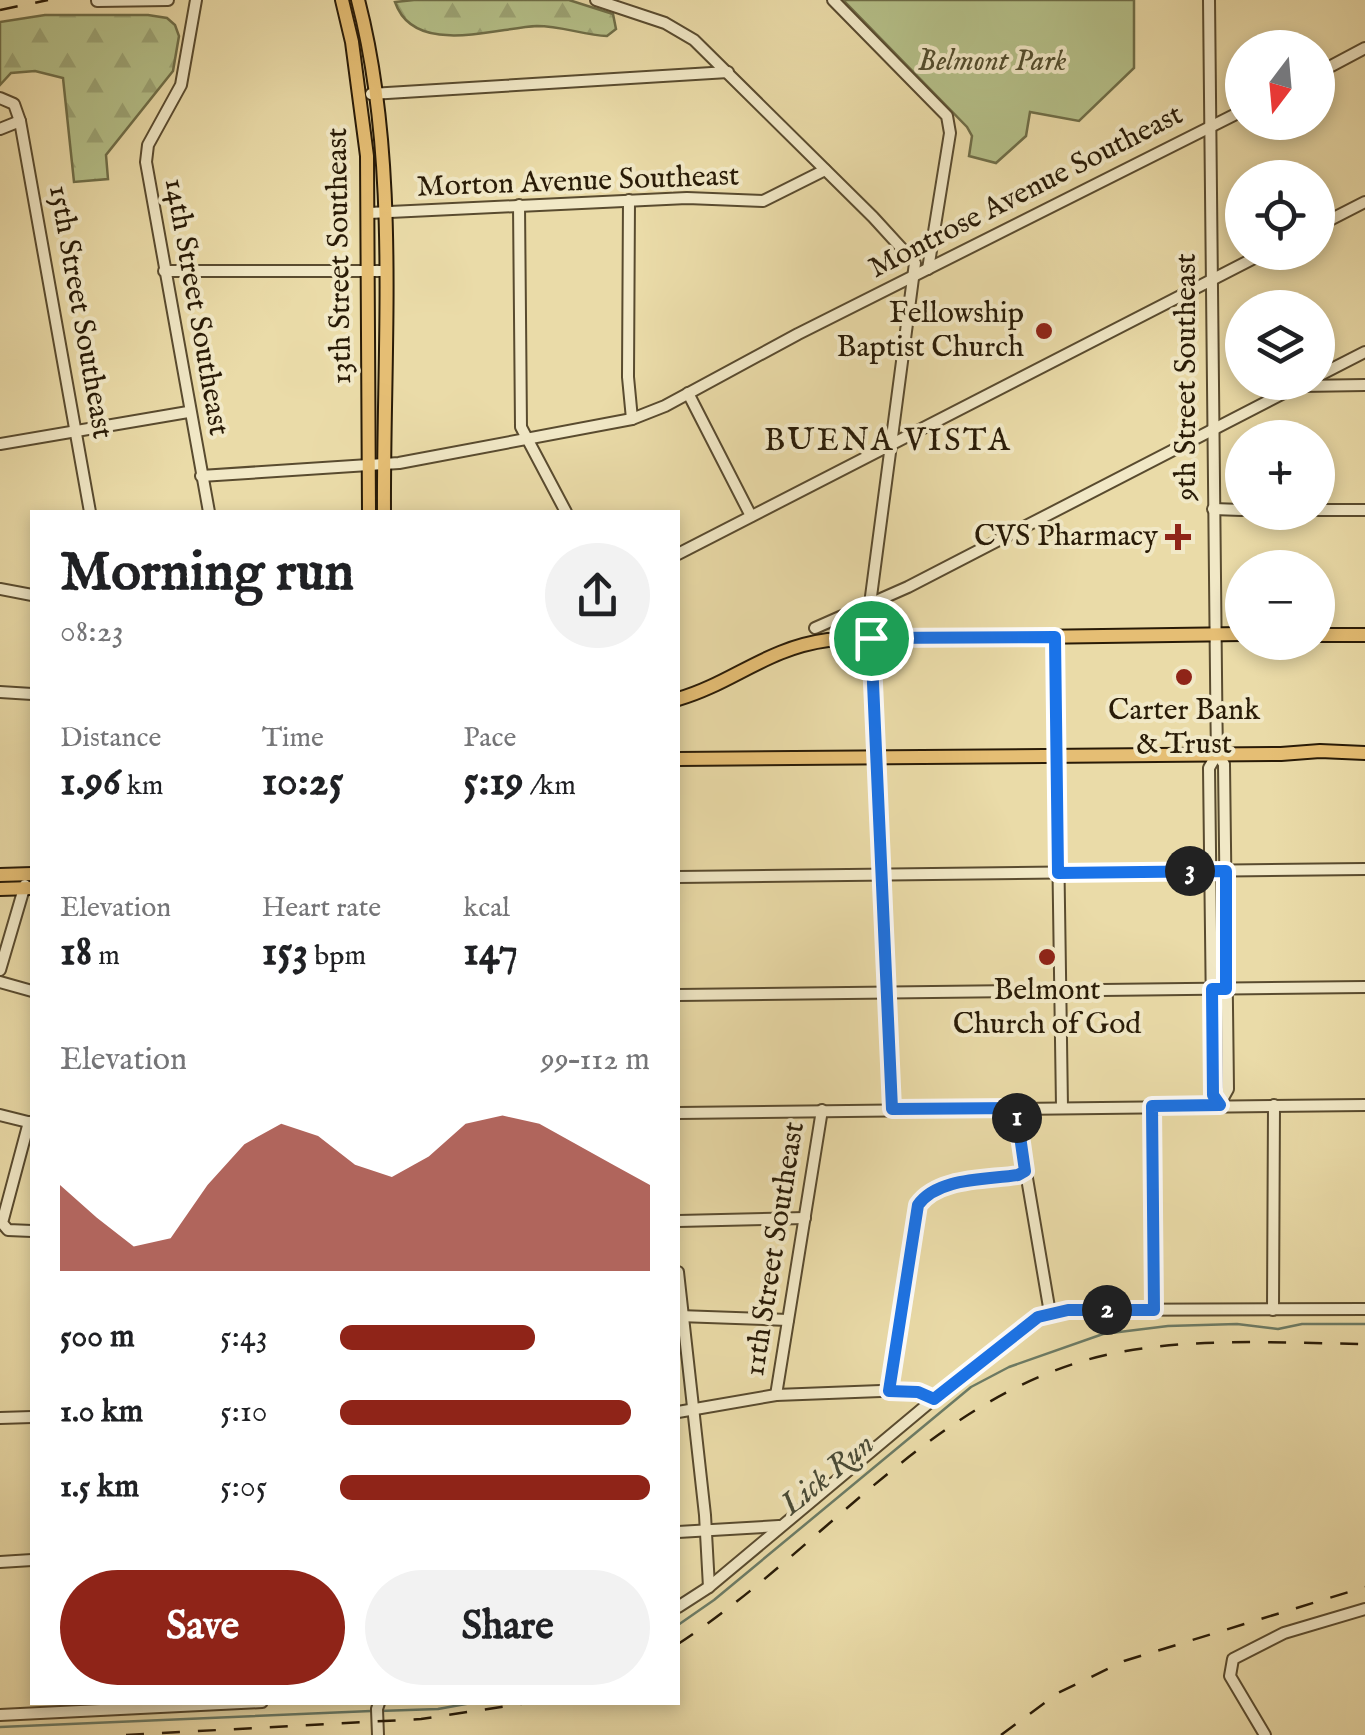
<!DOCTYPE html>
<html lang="en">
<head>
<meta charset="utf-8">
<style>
  body { margin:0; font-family:"IM FELL English",serif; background:#f2f2f2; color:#202124; height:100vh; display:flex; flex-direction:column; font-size:38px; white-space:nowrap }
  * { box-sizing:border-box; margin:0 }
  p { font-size:32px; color:#757577 }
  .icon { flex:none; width:55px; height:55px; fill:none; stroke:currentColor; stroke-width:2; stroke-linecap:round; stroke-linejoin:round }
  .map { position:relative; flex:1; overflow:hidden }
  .panel { position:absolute; left:30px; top:510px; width:650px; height:1195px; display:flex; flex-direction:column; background:#fff; border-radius:0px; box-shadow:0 5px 15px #0003 }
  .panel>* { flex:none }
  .needle { width:65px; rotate:196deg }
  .buttons { position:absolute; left:1225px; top:30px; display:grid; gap:20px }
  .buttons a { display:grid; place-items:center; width:110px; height:110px; border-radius:50%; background:#fff; box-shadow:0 5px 15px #0003; font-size:50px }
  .pin { position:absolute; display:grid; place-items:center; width:85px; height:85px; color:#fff; margin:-42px; border:5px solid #fff; border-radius:50%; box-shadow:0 2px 10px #0007 }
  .km { position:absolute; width:50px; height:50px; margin:-25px; border-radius:50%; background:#222; color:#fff; font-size:28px; line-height:50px; text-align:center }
  .round { display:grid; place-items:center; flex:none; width:105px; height:105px; border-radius:52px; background:#f2f2f2 }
  .head { display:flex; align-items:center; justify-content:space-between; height:170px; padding:0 30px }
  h1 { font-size:55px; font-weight:800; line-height:75px }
  .metrics { display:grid; grid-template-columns:repeat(3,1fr); gap:15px; height:170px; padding:10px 30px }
  .metrics div { display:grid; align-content:center }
  .metrics b { font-size:42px; font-weight:800 }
  .metrics small { font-size:28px; font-weight:400 }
  .metrics p { font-size:28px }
  .chart { height:280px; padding:20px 30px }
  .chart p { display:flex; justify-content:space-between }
  .chart svg { width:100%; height:180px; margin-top:10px; fill:#8f2418; opacity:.7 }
  .button { display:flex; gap:20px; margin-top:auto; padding:20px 30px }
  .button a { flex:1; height:115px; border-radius:60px; background:#8f2418; color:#fff; font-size:40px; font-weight:800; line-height:115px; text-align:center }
  .button a+a { background:#f2f2f2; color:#202124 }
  ul { padding:0 30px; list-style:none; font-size:32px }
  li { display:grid; grid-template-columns:160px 120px 1fr; align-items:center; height:75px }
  li i { height:25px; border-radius:12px; background:#8f2418 }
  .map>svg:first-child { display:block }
  .green { fill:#b5c089; stroke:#6f6e48; stroke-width:2.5 }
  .forest { fill:url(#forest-firs); stroke:#6f6e48; stroke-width:2.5 }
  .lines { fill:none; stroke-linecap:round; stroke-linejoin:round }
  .stream { stroke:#6c7b65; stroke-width:2.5 }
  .minor-casing { stroke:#594b2f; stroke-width:14 }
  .major-casing { stroke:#291b07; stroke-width:16 }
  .minor { stroke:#f1e8c6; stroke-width:10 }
  .major { stroke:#e5be74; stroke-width:12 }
  .rail { stroke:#291b07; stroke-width:2.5; stroke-dasharray:18 18; stroke-linecap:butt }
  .route-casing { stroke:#fff; stroke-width:20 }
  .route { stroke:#1a73e8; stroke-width:12 }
  .poi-dot { fill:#8f2418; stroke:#f1e8c6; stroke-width:4 }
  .labels { text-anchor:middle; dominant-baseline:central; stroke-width:8; stroke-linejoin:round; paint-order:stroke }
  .park-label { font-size:30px; font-style:italic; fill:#534d2e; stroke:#f1e8c6 }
  .street-label { font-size:30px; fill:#291b07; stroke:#f1e8c6 }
  .poi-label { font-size:30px; fill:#291b07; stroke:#f1e8c6; text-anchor:end }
  .neighbourhood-label { font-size:32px; letter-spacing:2.5px; fill:#291b07; stroke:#f1e8c6 }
  .water-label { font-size:32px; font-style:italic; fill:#4a4b36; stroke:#f1e8c6 }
</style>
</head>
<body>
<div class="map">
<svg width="1365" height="1735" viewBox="0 0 1365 1735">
  <defs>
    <pattern id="forest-firs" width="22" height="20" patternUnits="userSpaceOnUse" patternTransform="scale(2.5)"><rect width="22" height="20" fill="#b5c089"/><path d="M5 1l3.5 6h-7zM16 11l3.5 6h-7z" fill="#9ca475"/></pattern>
  </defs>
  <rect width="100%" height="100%" fill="#eadba8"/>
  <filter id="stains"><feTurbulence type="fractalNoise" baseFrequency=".002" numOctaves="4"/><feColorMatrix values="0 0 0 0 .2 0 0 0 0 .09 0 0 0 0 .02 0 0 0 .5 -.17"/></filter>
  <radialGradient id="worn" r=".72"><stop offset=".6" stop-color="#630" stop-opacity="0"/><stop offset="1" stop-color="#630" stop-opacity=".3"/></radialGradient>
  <polygon class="green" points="843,0 1134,0 1134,68 1079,121 1030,112 1026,136 996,163 969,156 972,136 967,127"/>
  <g class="forest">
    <path d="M414,0H569L613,14L616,29L607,36C584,35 561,26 537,26C495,28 414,57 395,2Z"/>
    <polygon points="45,15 148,15 167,18 175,25 179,36 173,71 106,155 108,179 74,182 63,78 35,71 11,73 0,85 0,22"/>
  </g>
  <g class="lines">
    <g class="stream">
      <polyline points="678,1625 714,1600 971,1387 1009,1367 1103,1334 1168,1326 1237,1324 1278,1329 1302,1324 1365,1324"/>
      <polyline points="379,1711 438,1709 477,1702"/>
      <polyline points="0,1727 371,1711"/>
    </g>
    <defs>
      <g id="minor">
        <polyline points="196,0 181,85 148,145 146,162 209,512"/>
        <polyline points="596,0 665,23 694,40 873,217 915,263 870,604 892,1109"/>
        <polyline points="833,0 947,116 950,133 928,269"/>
        <path d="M1209,0C1212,252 1213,503 1217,754L1224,764L1228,1089L1219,1105"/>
        <polyline points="97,1 168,0"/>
        <polyline points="1318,73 1365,48"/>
        <polyline points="371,94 728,72"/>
        <polyline points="0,98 14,104 20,121 90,512"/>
        <polyline points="0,129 20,121"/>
        <polyline points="629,200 628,377 632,419"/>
        <polyline points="519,205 521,427 566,512"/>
        <polyline points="369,213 687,198 763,201 825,170"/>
        <polyline points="1318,226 1365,202"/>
        <polyline points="164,271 385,271"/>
        <polyline points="1318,376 1365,352"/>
        <polyline points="1301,386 1365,385"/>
        <polyline points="688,393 751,516"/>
        <polyline points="0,444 188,412"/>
        <polyline points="201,476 399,463 632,419 665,406 798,334 1242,111"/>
        <polyline points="1213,509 1242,510"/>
        <polyline points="1318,510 1365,510"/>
        <polyline points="678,554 1266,252"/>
        <polyline points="0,589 32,595"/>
        <polyline points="815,628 908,587 1305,382"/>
        <polyline points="1055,637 1062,1107"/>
        <polyline points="0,692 32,694"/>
        <polyline points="1217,754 1209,768 1213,1095 1219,1105"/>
        <polyline points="678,877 1365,869"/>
        <polyline points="0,970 25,885"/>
        <polyline points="0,982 32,991"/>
        <polyline points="678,995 1365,987"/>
        <polyline points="1152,1107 1155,1310"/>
        <polyline points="1015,1108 1050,1313"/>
        <polyline points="678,1113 1365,1105"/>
        <polyline points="0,1115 32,1123"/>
        <polyline points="29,1122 2,1223 8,1230 32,1231"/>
        <polyline points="678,1221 805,1218"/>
        <polyline points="678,1272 705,1515 709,1587"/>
        <polyline points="1273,1310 1274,1105"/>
        <polyline points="679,1316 788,1320"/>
        <path d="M889,1391L918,1205C937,1177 987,1180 1018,1175L1025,1171"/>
        <polyline points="776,1395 822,1110"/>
        <polyline points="678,1412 776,1395 907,1390 934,1399"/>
        <polyline points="0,1418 32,1417"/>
        <polyline points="678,1532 779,1526"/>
        <polyline points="0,1562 32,1560"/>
        <polyline points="678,1607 709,1587 996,1347 1038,1317 1068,1310 1365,1309"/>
        <polyline points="0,1715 262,1702"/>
        <polyline points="378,1735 377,1709 379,1703"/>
        <polyline points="1265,1735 1230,1676 1233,1659 1284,1633 1365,1609"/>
      </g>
      <g id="major">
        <polyline points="342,0 352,42 367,156 369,512"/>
        <path d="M358,0C400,161 383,347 384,512"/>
        <polyline points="1318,635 1365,635"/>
        <path d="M678,699C733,683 767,648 828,640L1242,634"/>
        <polyline points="678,759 1281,754 1320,751 1365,753"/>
        <polyline points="0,875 32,874"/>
        <polyline points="0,889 32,888"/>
      </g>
    </defs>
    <use href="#minor" class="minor-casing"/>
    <use href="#major" class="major-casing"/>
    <use href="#minor" class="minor"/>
    <use href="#major" class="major"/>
    <g class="rail">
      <polyline points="0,10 48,0"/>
      <path d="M678,1644C824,1549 937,1389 1115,1353C1196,1337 1283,1343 1365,1344"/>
      <polyline points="126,1735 421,1719 534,1702"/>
      <polyline points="1001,1735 1058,1693 1124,1661 1365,1587"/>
    </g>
  </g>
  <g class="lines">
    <defs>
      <path id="route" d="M1055,637L1058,873L1226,871V989H1212L1213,1095L1220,1105L1152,1106L1154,1310H1068L1038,1317L934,1399L918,1392L889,1391L918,1205C938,1177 987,1180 1018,1175L1025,1171L1016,1108L892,1109L871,638Z"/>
    </defs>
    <use href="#route" class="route-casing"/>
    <use href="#route" class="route"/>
  </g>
  <g class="poi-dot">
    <circle cx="1044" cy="331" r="10"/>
    <path d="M1173 522h10v10h10v10h-10v10h-10v-10h-10v-10h10z"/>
    <circle cx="1184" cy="677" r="10"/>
    <circle cx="1047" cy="957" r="10"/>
  </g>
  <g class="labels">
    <g class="park-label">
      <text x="992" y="62">Belmont Park</text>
    </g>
    <g class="street-label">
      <text transform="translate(578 182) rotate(-2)">Morton Avenue Southeast</text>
      <text transform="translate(1026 192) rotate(-27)">Montrose Avenue Southeast</text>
      <text transform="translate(340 256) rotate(-91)">13th Street Southeast</text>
      <text transform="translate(196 307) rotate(80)">14th Street Southeast</text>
      <text transform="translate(80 312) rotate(80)">15th Street Southeast</text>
      <text transform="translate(1187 377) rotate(-90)">9th Street Southeast</text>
      <text transform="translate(775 1249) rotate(-81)">11th Street Southeast</text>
    </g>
    <g class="poi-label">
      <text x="1024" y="314">Fellowship<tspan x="1024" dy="34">Baptist Church</tspan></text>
      <text x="1158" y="537">CVS Pharmacy</text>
      <text x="1184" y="711" text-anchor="middle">Carter Bank<tspan x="1184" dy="34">&amp; Trust</tspan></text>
      <text x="1047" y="991" text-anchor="middle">Belmont<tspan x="1047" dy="34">Church of God</tspan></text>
    </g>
    <g class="neighbourhood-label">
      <text x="888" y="441">BUENA VISTA</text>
    </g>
    <g class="water-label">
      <text transform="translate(828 1475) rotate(-39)">Lick Run</text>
    </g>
  </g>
  <rect width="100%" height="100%" filter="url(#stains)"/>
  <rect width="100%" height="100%" fill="url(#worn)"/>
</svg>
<div class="buttons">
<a><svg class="needle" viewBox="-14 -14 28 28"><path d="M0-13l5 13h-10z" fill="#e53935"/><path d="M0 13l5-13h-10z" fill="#757577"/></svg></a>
<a><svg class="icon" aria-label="locate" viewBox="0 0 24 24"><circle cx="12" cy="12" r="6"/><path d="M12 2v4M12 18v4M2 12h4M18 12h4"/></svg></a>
<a><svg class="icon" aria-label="layers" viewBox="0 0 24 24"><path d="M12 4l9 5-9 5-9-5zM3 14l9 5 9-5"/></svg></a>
<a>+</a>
<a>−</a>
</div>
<div class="pin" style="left:871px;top:638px;background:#1e9e55"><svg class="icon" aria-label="arrive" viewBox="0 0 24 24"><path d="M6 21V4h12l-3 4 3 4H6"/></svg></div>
<b class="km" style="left:1017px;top:1118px">1</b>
<b class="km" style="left:1107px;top:1310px">2</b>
<b class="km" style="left:1190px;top:871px">3</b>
<section class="panel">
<div class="head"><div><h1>Morning run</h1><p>08:23</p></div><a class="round"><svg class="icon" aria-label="share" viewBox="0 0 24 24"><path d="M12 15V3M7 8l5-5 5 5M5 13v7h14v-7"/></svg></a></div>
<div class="metrics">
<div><p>Distance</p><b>1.96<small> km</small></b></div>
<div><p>Time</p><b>10:25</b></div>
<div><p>Pace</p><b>5:19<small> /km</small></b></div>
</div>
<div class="metrics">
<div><p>Elevation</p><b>18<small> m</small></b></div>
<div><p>Heart rate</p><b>153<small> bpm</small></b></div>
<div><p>kcal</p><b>147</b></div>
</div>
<div class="chart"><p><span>Elevation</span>99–112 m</p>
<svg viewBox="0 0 160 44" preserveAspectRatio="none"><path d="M0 44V23L10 31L20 38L30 36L40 23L50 13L60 8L70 11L80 18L90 21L100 16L110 8L120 6L130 8L140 13L150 18L160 23V44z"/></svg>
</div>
<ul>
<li><b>500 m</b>5:43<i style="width:63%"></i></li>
<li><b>1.0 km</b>5:10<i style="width:94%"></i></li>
<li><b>1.5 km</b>5:05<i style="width:100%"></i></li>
</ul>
<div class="button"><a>Save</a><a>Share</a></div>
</section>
</div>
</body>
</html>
